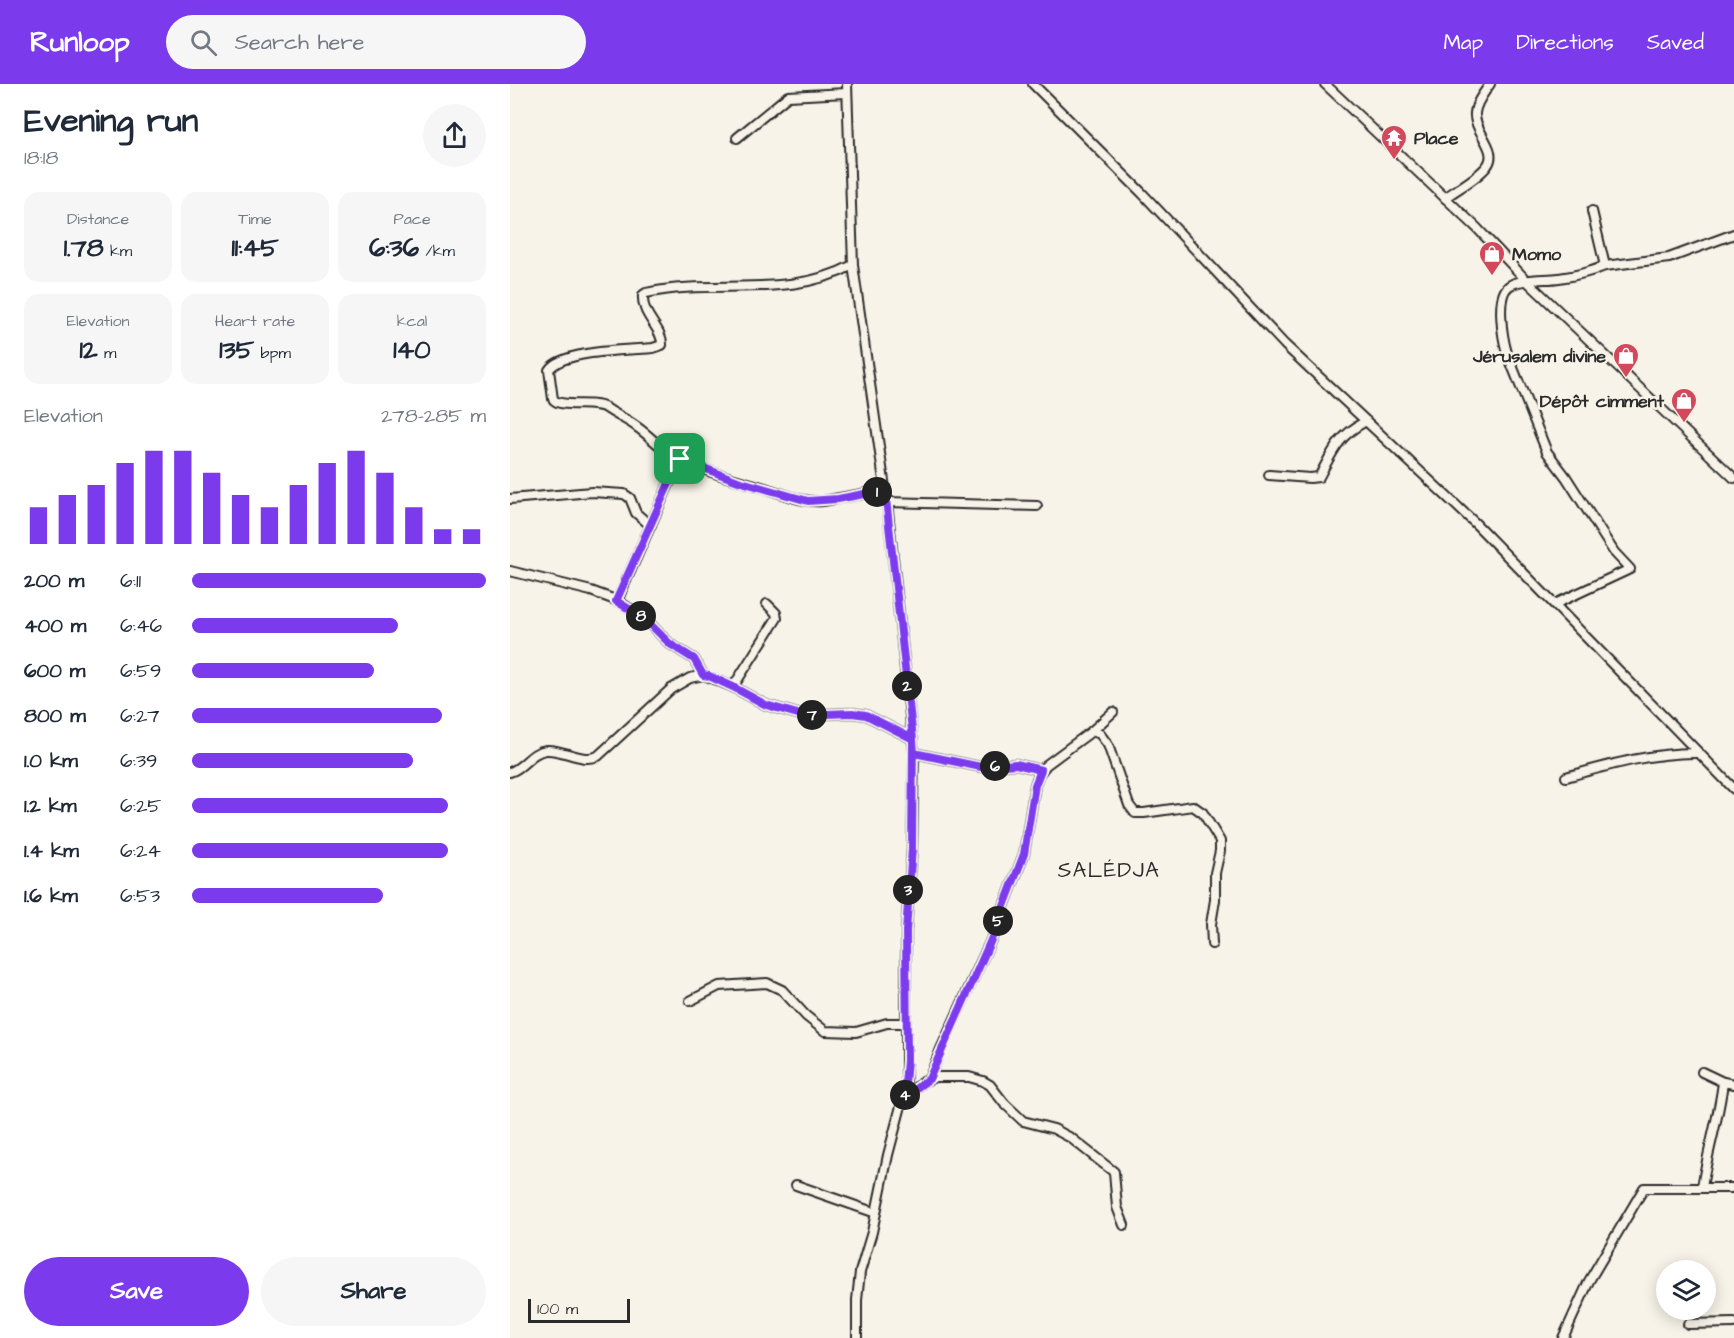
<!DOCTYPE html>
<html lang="en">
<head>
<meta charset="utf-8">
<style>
  body { margin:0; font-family:"Architects Daughter",sans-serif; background:#f6f6f7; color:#1f2937; height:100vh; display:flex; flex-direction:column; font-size:22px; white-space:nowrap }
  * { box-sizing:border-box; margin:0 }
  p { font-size:20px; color:#747a83 }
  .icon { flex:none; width:33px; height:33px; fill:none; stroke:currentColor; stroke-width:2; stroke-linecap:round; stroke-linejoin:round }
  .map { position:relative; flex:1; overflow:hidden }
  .sheet { display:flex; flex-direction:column; background:#fff; width:510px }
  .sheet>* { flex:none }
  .buttons { position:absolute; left:1146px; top:1176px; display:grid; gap:12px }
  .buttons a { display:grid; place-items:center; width:60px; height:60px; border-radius:50%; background:#fff; box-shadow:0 3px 15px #0003; font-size:30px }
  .scale { position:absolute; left:18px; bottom:15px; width:102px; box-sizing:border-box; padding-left:6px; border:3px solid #2b2b2b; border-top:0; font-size:16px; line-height:21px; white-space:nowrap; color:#2b2b2b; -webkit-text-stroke:4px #f7f3e8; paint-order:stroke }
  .pin { position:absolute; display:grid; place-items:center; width:51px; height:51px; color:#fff; margin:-26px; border-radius:12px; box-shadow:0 3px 9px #0006 }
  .km { position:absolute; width:30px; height:30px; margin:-15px; border-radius:50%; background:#222; color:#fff; font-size:16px; line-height:30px; text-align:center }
  .round { display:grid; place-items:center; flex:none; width:63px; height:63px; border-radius:32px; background:#f6f6f7 }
  .head { display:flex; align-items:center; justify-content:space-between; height:102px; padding:0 24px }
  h1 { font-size:33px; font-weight:800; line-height:45px }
  .stats { display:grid; grid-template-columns:repeat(3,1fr); gap:9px; height:102px; padding:6px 24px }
  .stats div { display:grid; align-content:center; border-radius:15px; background:#f6f6f7; text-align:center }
  .stats b { font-size:26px; font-weight:800 }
  .stats small { font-size:16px; font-weight:400 }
  .stats p { font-size:16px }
  .chart { height:168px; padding:12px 24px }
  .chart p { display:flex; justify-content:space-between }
  .chart svg { width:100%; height:108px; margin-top:6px; stroke:#7c3aed; stroke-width:6 }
  .primary-button { display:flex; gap:12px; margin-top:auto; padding:12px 24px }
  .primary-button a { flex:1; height:69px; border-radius:36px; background:#7c3aed; color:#fff; font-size:24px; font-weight:800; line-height:69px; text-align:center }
  .primary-button a+a { background:#f6f6f7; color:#1f2937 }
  ul { padding:0 24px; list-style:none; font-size:20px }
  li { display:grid; grid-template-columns:96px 72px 1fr; align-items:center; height:45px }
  li i { height:15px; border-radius:8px; background:#7c3aed }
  header { display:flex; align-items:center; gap:36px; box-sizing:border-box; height:84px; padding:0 30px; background:#7c3aed; color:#fff }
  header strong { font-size:28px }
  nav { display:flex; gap:33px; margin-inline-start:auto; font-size:21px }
  .search { width:420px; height:54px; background:#f6f6f7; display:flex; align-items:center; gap:15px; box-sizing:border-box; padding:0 21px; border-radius:33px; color:#747a83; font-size:22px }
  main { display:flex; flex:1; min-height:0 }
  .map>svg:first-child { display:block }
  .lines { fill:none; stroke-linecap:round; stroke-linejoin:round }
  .minor-casing { stroke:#2b2b2b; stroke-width:12 }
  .minor { stroke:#f7f3e8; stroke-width:8 }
  .route-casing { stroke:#fff; stroke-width:12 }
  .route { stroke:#7c3aed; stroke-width:8 }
  .labels { text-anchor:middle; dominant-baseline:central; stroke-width:5; stroke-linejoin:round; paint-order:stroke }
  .poi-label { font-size:18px; font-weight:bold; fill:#2b2b2b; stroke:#f7f3e8; text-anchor:start }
  .quarter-label { font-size:21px; letter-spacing:1.5px; fill:#2b2b2b; stroke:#f7f3e8 }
</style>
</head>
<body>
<header>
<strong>Runloop</strong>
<div class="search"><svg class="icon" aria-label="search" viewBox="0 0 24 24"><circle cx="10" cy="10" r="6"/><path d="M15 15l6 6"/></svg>Search here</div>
<nav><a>Map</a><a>Directions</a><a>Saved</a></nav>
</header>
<main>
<section class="sheet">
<div class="head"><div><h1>Evening run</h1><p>18:18</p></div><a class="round"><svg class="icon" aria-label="share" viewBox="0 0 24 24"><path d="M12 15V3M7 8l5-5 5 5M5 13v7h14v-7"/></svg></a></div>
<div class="stats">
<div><p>Distance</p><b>1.78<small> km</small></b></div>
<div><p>Time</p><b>11:45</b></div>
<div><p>Pace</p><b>6:36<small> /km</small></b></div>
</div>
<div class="stats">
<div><p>Elevation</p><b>12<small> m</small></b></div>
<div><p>Heart rate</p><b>135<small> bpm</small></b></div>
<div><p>kcal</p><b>140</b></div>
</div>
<div class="chart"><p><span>Elevation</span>278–285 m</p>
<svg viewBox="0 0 160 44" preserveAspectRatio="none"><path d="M5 44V29M15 44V24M25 44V20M35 44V11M45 44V6M55 44V6M65 44V15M75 44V24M85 44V29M95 44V20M105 44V11M115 44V6M125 44V15M135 44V29M145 44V38M155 44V38"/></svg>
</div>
<ul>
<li><b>200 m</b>6:11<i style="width:100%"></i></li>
<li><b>400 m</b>6:46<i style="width:70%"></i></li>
<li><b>600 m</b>6:59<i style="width:62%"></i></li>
<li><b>800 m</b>6:27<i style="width:85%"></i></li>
<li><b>1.0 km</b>6:39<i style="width:75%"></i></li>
<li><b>1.2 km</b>6:25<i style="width:87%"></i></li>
<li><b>1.4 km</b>6:24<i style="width:87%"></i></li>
<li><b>1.6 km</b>6:53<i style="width:65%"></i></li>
</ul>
<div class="primary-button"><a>Save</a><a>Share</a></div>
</section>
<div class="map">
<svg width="1224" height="1254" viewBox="0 0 1224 1254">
  <rect width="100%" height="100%" fill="#f7f3e8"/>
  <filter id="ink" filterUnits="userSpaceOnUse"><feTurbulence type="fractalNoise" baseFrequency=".0167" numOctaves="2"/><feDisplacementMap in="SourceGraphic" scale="12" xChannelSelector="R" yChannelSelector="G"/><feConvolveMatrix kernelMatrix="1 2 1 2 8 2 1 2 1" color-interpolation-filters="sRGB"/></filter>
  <g filter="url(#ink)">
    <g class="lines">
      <defs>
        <g id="minor">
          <polyline points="337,0 343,181 377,418 404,669 402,764 396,847 396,1003 378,1071 362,1148 350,1188 347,1216 347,1254"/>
          <polyline points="523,0 632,109 775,261 966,440 1224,705"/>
          <polyline points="815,0 967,144 1017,197 1224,394"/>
          <polyline points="227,54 278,12 336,9"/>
          <path d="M935,114C948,104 967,95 977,82C990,66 963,47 965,29C966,18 974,9 980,0"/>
          <path d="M343,181C279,216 204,194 136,209L133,211C131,232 153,244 152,261L143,264C121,266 51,266 39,286L43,315C51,325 81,316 96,324C106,331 118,336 127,343C140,352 150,364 164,372C191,387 225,395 255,404C274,410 293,419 313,417L375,406"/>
          <polyline points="1095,182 1159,174 1224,150"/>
          <path d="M759,391L800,394L809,393C823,367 828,352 856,337"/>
          <polyline points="0,415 82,408 114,410 120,414 126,429 141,442"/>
          <polyline points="377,418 527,422"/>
          <polyline points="0,487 81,507 108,517 134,534 160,560 184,575 193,591"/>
          <polyline points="107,517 170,375"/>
          <path d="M1045,520L1120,485L1104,468L1056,393L1037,368L997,269C993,255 985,212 999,202C1009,194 1037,196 1049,194C1065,192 1080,188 1095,182L1082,127"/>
          <polyline points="223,603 267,534 266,529 257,520"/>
          <polyline points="582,647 590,650 598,661 619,721 625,729 634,729 683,722 693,729 710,757 710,767 705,789 705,816 701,840 702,860"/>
          <polyline points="404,669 471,683 506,680 531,686"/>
          <path d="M0,688C14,684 20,668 36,666C54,665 71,679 88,672L161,605L180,594L194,591L223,603L256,621L291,631L342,629L356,631L403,655"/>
          <path d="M1056,693C1099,681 1144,668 1189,669"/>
          <polyline points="180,917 209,902 257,899 272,906 296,932 315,947 346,948 377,939 396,939"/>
          <polyline points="1192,988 1213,998 1224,1000"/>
          <polyline points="419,995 431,965 481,856 506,791 514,770 525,701 529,690 536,681 582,647 603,628"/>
          <polyline points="394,1013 413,998 425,993 459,993 473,997 480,1001 494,1019 513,1037 544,1045 561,1054 604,1088 607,1123 614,1141"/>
          <polyline points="286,1101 366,1129"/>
          <path d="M1192,1104C1197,1068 1209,1034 1213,998"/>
          <polyline points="1178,1240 1224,1239"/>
          <polyline points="1053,1254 1079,1197 1134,1104 1224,1104"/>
        </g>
      </defs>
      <use href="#minor" class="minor-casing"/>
      <use href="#minor" class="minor"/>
    </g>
  </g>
  <g class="lines" filter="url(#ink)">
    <defs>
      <polyline id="route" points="170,375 228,397 298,417 328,415 375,406 403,655 402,764 396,847 397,976 394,1013 419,995 481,856 514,770 525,701 531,686 506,680 471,683 404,669 403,655 356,631 342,629 291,631 256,621 223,603 199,592 193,591 184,575 160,560 134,534 106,517 170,375"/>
    </defs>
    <use href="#route" class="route-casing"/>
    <use href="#route" class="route"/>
  </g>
  <defs>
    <symbol id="temple-pin" viewBox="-11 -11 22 30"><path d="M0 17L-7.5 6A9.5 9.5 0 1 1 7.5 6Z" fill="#d1495b" stroke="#f7f3e8"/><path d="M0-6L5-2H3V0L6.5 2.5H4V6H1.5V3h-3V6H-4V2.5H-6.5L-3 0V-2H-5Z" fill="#fff"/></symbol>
    <symbol id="shop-pin" viewBox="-11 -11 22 30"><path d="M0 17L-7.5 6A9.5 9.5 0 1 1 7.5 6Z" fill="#d1495b" stroke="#f7f3e8"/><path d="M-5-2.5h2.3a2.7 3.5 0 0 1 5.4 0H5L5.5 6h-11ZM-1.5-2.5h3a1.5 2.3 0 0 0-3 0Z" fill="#fff"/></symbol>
  </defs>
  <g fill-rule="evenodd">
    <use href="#temple-pin" x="869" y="39" width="30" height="40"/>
    <use href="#shop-pin" x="967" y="155" width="30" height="40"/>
    <use href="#shop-pin" x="1101" y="257" width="30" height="40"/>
    <use href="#shop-pin" x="1159" y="302" width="30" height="40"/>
  </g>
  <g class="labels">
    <g class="poi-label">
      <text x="904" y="54">Place</text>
      <text x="1002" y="170">Momo</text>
      <text x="1096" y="272" text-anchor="end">Jérusalem divine</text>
      <text x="1154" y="317" text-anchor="end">Dépôt cimment</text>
    </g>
    <g class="quarter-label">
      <text x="599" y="786">SALÉDJA</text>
    </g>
  </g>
</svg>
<div class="buttons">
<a><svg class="icon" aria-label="layers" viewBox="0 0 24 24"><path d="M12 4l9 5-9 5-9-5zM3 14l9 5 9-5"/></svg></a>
</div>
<div class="scale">100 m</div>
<div class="pin" style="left:170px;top:375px;background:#1e9e55"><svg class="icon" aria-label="arrive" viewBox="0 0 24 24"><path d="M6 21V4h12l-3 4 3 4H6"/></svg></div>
<b class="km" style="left:367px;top:408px">1</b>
<b class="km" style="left:397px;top:602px">2</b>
<b class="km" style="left:398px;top:806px">3</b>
<b class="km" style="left:395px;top:1011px">4</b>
<b class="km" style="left:488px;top:837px">5</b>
<b class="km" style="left:485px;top:682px">6</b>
<b class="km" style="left:302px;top:631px">7</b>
<b class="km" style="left:131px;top:532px">8</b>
</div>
</main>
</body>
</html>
